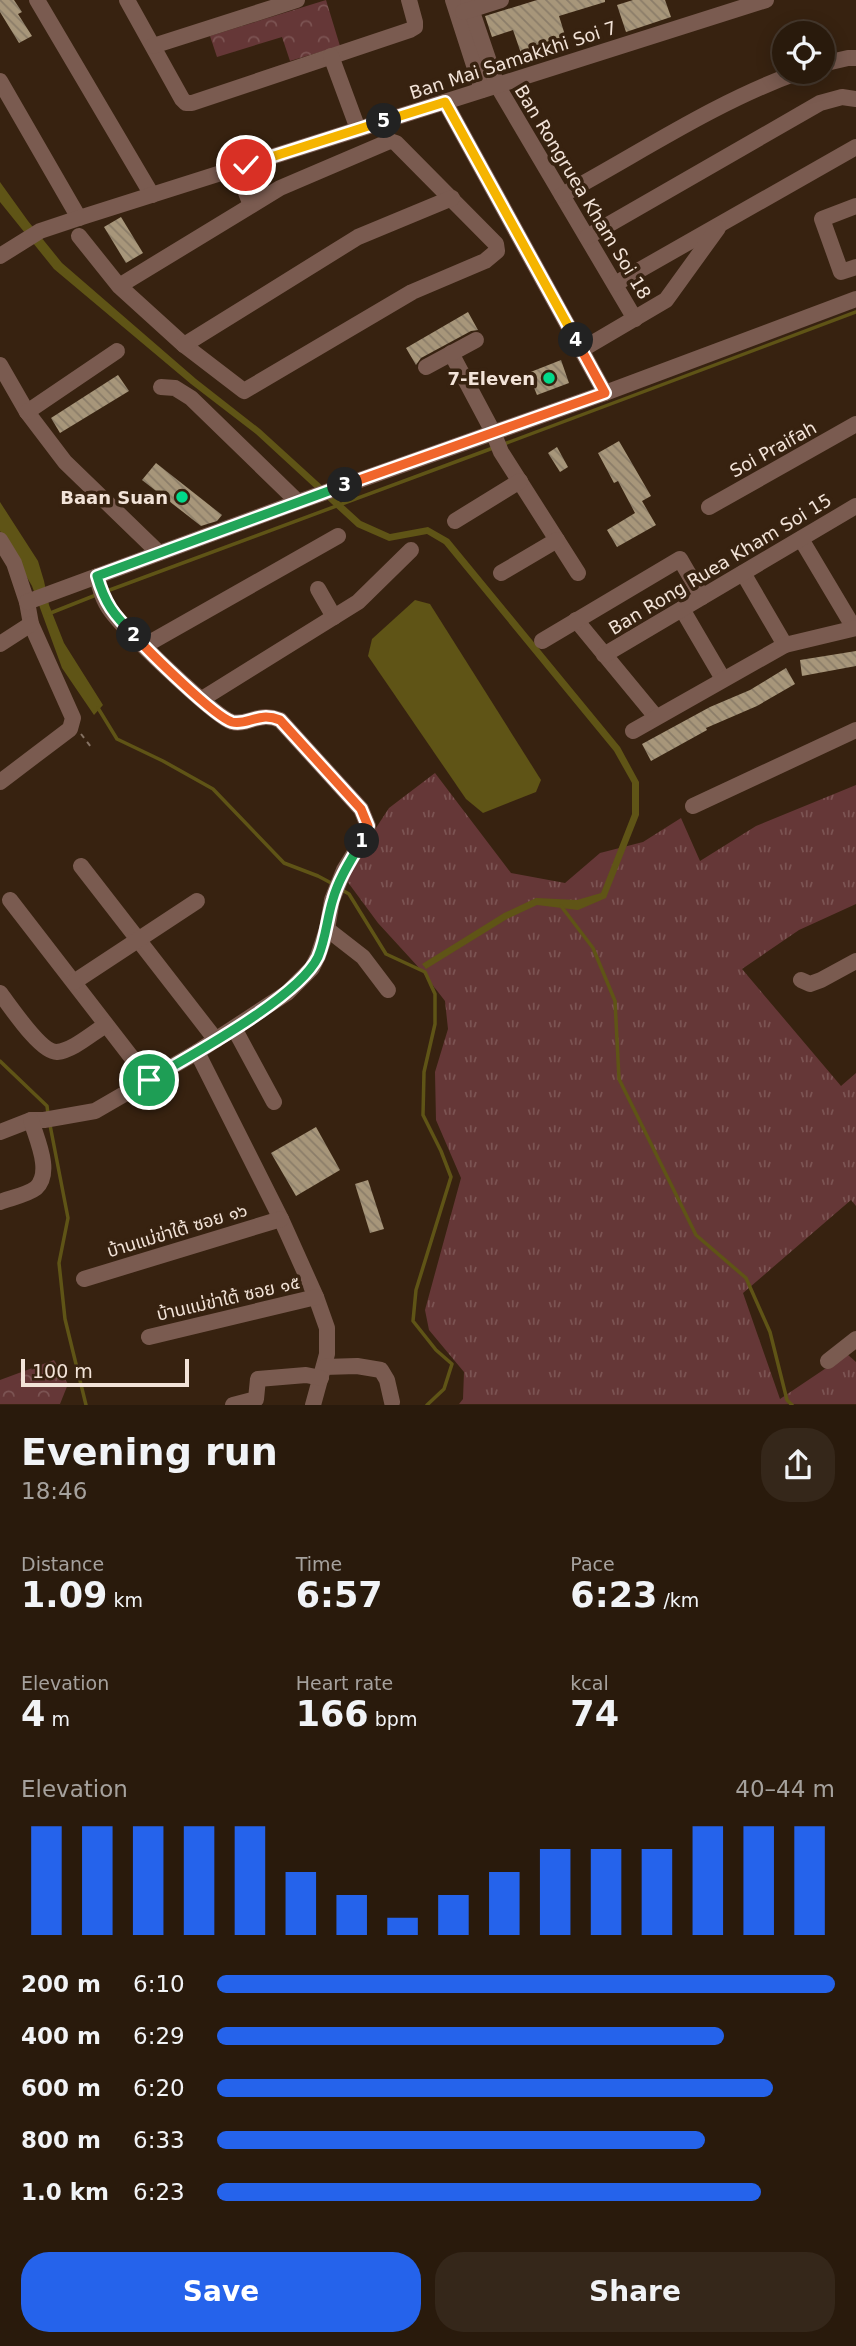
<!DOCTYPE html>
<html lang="en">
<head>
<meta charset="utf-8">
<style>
  body { margin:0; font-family:"DejaVu Sans","Noto Sans Thai",sans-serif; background:#35271a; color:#f1f3f6; height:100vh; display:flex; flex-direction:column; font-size:26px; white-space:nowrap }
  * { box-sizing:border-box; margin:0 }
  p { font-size:23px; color:#a5a19d }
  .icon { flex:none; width:38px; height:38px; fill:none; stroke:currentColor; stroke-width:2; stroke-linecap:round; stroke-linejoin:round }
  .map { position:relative; height:1405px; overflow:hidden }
  .drawer { display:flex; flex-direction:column; background:#291a0c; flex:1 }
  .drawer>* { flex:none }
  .fabs { position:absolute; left:772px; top:21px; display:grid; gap:14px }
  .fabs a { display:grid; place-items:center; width:63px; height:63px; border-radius:50%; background:#291a0c; box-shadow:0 4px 18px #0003,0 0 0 2px #45382d; font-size:35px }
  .scale { position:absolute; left:21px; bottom:18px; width:168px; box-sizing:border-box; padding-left:7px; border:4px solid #f2e3d8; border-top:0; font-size:19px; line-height:24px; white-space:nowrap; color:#f2e3d8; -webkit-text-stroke:5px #372210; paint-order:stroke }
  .pin { position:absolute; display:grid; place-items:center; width:60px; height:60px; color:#fff; margin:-30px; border:4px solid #fff; border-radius:50%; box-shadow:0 2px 7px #0007 }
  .km { position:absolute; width:35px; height:35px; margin:-18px; border-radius:50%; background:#222; color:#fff; font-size:19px; line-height:35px; text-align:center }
  .round { display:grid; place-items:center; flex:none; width:74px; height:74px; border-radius:28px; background:#35271a }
  .headline { display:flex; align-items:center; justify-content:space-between; height:119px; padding:0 21px }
  h1 { font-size:38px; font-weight:700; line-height:52px }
  .metrics { display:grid; grid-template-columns:repeat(3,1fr); gap:10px; height:119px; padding:7px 21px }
  .metrics div { display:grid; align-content:center }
  .metrics b { font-size:35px; font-weight:700 }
  .metrics small { font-size:19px; font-weight:400 }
  .metrics p { font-size:19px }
  .chart { height:196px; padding:14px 21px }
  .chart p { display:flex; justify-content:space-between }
  .chart svg { width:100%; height:126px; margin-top:7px; stroke:#2563eb; stroke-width:6 }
  .cta { display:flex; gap:14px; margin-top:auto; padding:14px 21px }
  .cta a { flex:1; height:80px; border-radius:28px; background:#2563eb; color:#fff; font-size:28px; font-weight:700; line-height:80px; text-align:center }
  .cta a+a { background:#35271a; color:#f1f3f6 }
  ul { padding:0 21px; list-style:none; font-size:23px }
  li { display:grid; grid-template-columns:112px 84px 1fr; align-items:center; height:52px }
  li i { height:18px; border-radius:9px; background:#2563eb }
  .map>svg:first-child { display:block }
  .grass { fill:url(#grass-tufts) }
  .forest { fill:url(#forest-crowns) }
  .water { fill:#5f5416 }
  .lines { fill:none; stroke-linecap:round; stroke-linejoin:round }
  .stream { stroke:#5f5416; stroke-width:3.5 }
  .building { fill:url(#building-back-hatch) }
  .path { stroke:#857263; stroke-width:2; stroke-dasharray:5 5; stroke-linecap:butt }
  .minor { stroke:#7a5b50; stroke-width:16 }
  .split-1-casing { stroke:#fff; stroke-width:14 }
  .split-2-casing { stroke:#fff; stroke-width:14 }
  .split-3-casing { stroke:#fff; stroke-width:14 }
  .split-4-casing { stroke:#fff; stroke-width:14 }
  .split-5-casing { stroke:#fff; stroke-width:14 }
  .split-6-casing { stroke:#fff; stroke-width:14 }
  .split-1 { stroke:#22a559; stroke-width:9 }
  .split-2 { stroke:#f0652b; stroke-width:9 }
  .split-3 { stroke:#22a559; stroke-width:9 }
  .split-4 { stroke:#f0652b; stroke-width:9 }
  .split-5 { stroke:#f5b400; stroke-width:9 }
  .split-6 { stroke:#f5b400; stroke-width:9 }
  .poi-dot { fill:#01d98b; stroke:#372210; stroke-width:2.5 }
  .labels { text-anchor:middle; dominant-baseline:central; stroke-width:7; stroke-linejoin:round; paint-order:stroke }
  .street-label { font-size:18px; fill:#f2e3d8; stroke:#372210 }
  .poi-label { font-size:18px; font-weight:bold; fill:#f2e3d8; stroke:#372210; text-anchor:end }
</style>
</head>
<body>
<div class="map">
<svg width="856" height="1405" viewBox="0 0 856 1405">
  <defs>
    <pattern id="grass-tufts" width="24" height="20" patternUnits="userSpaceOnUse" patternTransform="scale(1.75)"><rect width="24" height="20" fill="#653737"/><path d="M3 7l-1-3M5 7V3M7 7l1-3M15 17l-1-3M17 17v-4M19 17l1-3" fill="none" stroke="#7c5453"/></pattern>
    <pattern id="forest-crowns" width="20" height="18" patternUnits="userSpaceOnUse" patternTransform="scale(1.75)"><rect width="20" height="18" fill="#653737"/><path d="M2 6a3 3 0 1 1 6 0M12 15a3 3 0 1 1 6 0" fill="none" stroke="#7c5453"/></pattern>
    <pattern id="building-back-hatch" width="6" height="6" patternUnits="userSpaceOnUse" patternTransform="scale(1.75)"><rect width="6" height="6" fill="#a7967a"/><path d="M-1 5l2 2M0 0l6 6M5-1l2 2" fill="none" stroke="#8b7d69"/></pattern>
  </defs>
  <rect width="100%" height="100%" fill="#372210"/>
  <polygon class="grass" points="435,773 511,873 565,883 600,853 643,842 681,818 700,861 756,826 856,785 856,904 799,930 742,969 841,1086 856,1073 856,1206 851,1200 743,1293 780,1399 847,1354 856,1362 856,1404 459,1404 463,1399 464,1372 429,1330 425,1310 461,1178 436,1120 435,1072 448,1029 445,1001 421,970 378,923 344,877 389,808"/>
  <g class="forest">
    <polygon points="326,0 340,46 290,61 282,37 217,57 210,36"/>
    <polygon points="54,1360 68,1384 60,1404 0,1404 0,1380"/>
  </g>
  <g class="water">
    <polygon points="0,182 28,221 62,263 196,379 260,429 361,521 390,534 428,527 449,539 620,747 639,782 639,815 606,898 578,910 537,905 507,919 426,969 422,964 504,913 536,898 577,900 601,893 632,814 632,783 614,751 444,544 427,534 389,541 357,527 256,434 191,384 54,269 0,202"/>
    <polygon points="0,502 38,561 44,581 49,605 64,643 103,705 94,715 62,668 32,586 0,531"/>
    <polygon points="415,600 430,604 541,780 536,792 483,813 466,799 368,656 372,639"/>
  </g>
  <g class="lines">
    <g class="stream">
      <polyline points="504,444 856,312"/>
      <polyline points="107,591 493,448"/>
      <polyline points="48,614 96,595"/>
      <polyline points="98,708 117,739 163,761 213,789 284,863 318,876 333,884"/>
      <polyline points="342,890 349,894 386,954 425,972 435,994 435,1024 424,1072 423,1115 441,1151 451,1177 416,1290 413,1321 436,1350 452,1364 444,1389 427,1405"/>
      <polyline points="561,906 593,948 615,1001 619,1079 696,1235 746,1278 770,1332 787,1400 792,1405"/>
      <polyline points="0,1061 47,1106 48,1114"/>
      <polyline points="50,1125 68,1218 59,1263 65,1319 86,1405"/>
    </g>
  </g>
  <g class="building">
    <polygon points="0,0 14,0 22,12 18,14 32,36 19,43 0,12"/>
    <polygon points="537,0 605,0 605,2 559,16 570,51 525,65 513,30 492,37 485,16"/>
    <polygon points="633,0 665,0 671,17 626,32 617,5"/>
    <polygon points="121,217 143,253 126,263 104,227"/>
    <polygon points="468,312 478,330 471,331 421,358 416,365 406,348"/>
    <polygon points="561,360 569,383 537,395 528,373"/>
    <polygon points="118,375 129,391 60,433 51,418"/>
    <polygon points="619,441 651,496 642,501 656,525 617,547 607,530 635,513 618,481 614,483 598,453"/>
    <polygon points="557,447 568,467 560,472 548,453"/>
    <polygon points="156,463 222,515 217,521 201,526 142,480"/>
    <polygon points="856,651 856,666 802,676 800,660"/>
    <polygon points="786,668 795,684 757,706 706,728 707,730 651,761 642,744 710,707 750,690"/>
    <polygon points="316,1127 340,1170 296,1196 271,1153"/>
    <polygon points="368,1180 384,1229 370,1233 355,1184"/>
  </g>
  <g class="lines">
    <polyline class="path" points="81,734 91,747"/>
    <g class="minor">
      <polyline points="37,0 152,195"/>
      <polyline points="127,0 182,99 186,103 192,103 410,30 415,27 415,22 409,0"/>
      <polyline points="453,0 482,90"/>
      <polyline points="468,0 497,85 635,319"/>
      <polyline points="463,12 501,0"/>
      <polyline points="153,46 297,0"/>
      <polyline points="331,56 358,129"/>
      <polyline points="822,64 848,58 856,58"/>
      <polyline points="0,81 79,218"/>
      <polyline points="445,102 605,393"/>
      <polyline points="236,168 251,205"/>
      <path d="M562,195C640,153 715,102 799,72"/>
      <polyline points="856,206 822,219 841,272 856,267"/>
      <polyline points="79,236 119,286 184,345 244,391 412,292 485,261 497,251 496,244 396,143 390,141 280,188 119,286"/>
      <polyline points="587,237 820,103 842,97 856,99"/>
      <polyline points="0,256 40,231 79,218 766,0"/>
      <polyline points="615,284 856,147"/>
      <polyline points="184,345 358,237 452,198"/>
      <polyline points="581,350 666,300 718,228"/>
      <polyline points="451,353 493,432 501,452 578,573"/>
      <polyline points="0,365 27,412 65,462 159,553"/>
      <polyline points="426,367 476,340"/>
      <polyline points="161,387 175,388 191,398 298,502"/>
      <polyline points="27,412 117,351"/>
      <polyline points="709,507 856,424"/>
      <polyline points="455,521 520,481"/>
      <polyline points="801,539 854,628"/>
      <polyline points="0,540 14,563 27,602 31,624 73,718 70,729 0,782"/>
      <polyline points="501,573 557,540"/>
      <polyline points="743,573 785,645"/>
      <polyline points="318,589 334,617"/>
      <polyline points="27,602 298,502 605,393 856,299"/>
      <polyline points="682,609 723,679"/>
      <polyline points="576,620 656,717"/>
      <polyline points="542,641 680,559 702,597"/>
      <polyline points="0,644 31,624"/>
      <polyline points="144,646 338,536"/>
      <polyline points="604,655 856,506"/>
      <polyline points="202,699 358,602 411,550"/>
      <polyline points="633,731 785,645 856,628"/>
      <polyline points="693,806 856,730"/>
      <polyline points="81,866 216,1040"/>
      <polyline points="10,900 149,1080"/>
      <polyline points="327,929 363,957 388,990"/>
      <polyline points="801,980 810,984 821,980 856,961"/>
      <polyline points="74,982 197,901"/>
      <path d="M0,993C10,1006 41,1053 57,1052C74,1050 92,1033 106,1025"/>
      <polyline points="234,1028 274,1102"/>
      <polyline points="197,1052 281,1219 316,1297 327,1328 327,1354 313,1405"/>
      <path d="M0,1132L31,1120H44L95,1111L197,1052L287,993L312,968L318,956L327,929L332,900L344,870L365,836L368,826L361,809L280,720C258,711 248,726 232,722C215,717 124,629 111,611C103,601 100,589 97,576"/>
      <path d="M0,1202C10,1198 27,1195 36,1188C53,1172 36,1138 31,1120"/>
      <polyline points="84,1279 281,1219"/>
      <polyline points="149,1337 316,1297"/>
      <polyline points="828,1361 856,1339"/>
      <polyline points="324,1367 357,1366 381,1370 387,1380 392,1402"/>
      <polyline points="233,1405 256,1399 258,1379 306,1375 321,1378"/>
    </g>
  </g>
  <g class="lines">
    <defs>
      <path id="split-1" d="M149,1080C191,1055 298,998 318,957C326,938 327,918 333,899C339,878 351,860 362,841"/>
      <path id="split-2" d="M134,635C149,652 215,717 232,722C248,726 258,711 280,720L361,809L368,826L362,841"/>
      <path id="split-3" d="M134,635C114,615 105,604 97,576L345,485"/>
      <polyline id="split-4" points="345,485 605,393 576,340"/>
      <polyline id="split-5" points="384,121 445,102 576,340"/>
      <polyline id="split-6" points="246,165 384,121"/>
    </defs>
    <use href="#split-1" class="split-1-casing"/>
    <use href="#split-2" class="split-2-casing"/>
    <use href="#split-3" class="split-3-casing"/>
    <use href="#split-4" class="split-4-casing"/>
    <use href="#split-5" class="split-5-casing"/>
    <use href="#split-6" class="split-6-casing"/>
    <use href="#split-1" class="split-1"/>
    <use href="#split-2" class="split-2"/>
    <use href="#split-3" class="split-3"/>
    <use href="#split-4" class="split-4"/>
    <use href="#split-5" class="split-5"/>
    <use href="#split-6" class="split-6"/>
  </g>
  <g class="poi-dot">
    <circle cx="549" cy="378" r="7"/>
    <circle cx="182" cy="497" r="7"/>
  </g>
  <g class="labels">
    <g class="street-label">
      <text transform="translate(513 60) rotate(-18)">Ban Mai Samakkhi Soi 7</text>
      <text transform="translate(583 192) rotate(59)">Ban Rongruea Kham Soi 18</text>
      <text transform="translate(773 449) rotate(-29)">Soi Praifah</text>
      <text transform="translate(720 564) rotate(-31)">Ban Rong Ruea Kham Soi 15</text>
      <text transform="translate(177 1230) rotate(-17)">บ้านแม่ข่าใต้ ซอย ๑๖</text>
      <text transform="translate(228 1298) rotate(-13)">บ้านแม่ข่าใต้ ซอย ๑๕</text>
    </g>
    <g class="poi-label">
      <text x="535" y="378">7-Eleven</text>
      <text x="168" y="497">Baan Suan</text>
    </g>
  </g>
</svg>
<div class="fabs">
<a><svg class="icon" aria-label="locate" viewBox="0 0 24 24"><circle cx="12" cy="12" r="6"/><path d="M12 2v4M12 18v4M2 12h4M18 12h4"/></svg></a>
</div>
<div class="scale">100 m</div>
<div class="pin" style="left:149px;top:1080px;background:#1e9e55"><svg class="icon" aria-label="arrive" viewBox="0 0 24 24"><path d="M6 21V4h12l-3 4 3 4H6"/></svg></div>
<div class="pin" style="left:246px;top:165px;background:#d93025"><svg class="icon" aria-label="check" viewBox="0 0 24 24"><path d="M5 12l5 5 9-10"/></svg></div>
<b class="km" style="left:362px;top:841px">1</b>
<b class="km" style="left:134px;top:635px">2</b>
<b class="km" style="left:345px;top:485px">3</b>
<b class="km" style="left:576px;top:340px">4</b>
<b class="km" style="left:384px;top:121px">5</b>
</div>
<section class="drawer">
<div class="headline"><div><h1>Evening run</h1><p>18:46</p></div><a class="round"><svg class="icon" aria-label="share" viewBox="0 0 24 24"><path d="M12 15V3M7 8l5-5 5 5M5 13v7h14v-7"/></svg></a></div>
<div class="metrics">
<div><p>Distance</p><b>1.09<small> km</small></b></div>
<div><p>Time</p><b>6:57</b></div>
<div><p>Pace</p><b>6:23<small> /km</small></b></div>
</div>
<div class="metrics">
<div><p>Elevation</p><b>4<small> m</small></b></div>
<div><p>Heart rate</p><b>166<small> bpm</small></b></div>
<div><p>kcal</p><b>74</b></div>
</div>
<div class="chart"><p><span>Elevation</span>40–44 m</p>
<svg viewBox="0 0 160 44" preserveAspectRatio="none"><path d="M5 44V6M15 44V6M25 44V6M35 44V6M45 44V6M55 44V22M65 44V30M75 44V38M85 44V30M95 44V22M105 44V14M115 44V14M125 44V14M135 44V6M145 44V6M155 44V6"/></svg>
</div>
<ul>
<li><b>200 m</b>6:10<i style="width:100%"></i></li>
<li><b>400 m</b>6:29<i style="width:82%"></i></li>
<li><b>600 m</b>6:20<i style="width:90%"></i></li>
<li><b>800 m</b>6:33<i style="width:79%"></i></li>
<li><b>1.0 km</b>6:23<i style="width:88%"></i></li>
</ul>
<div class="cta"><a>Save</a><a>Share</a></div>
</section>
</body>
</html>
